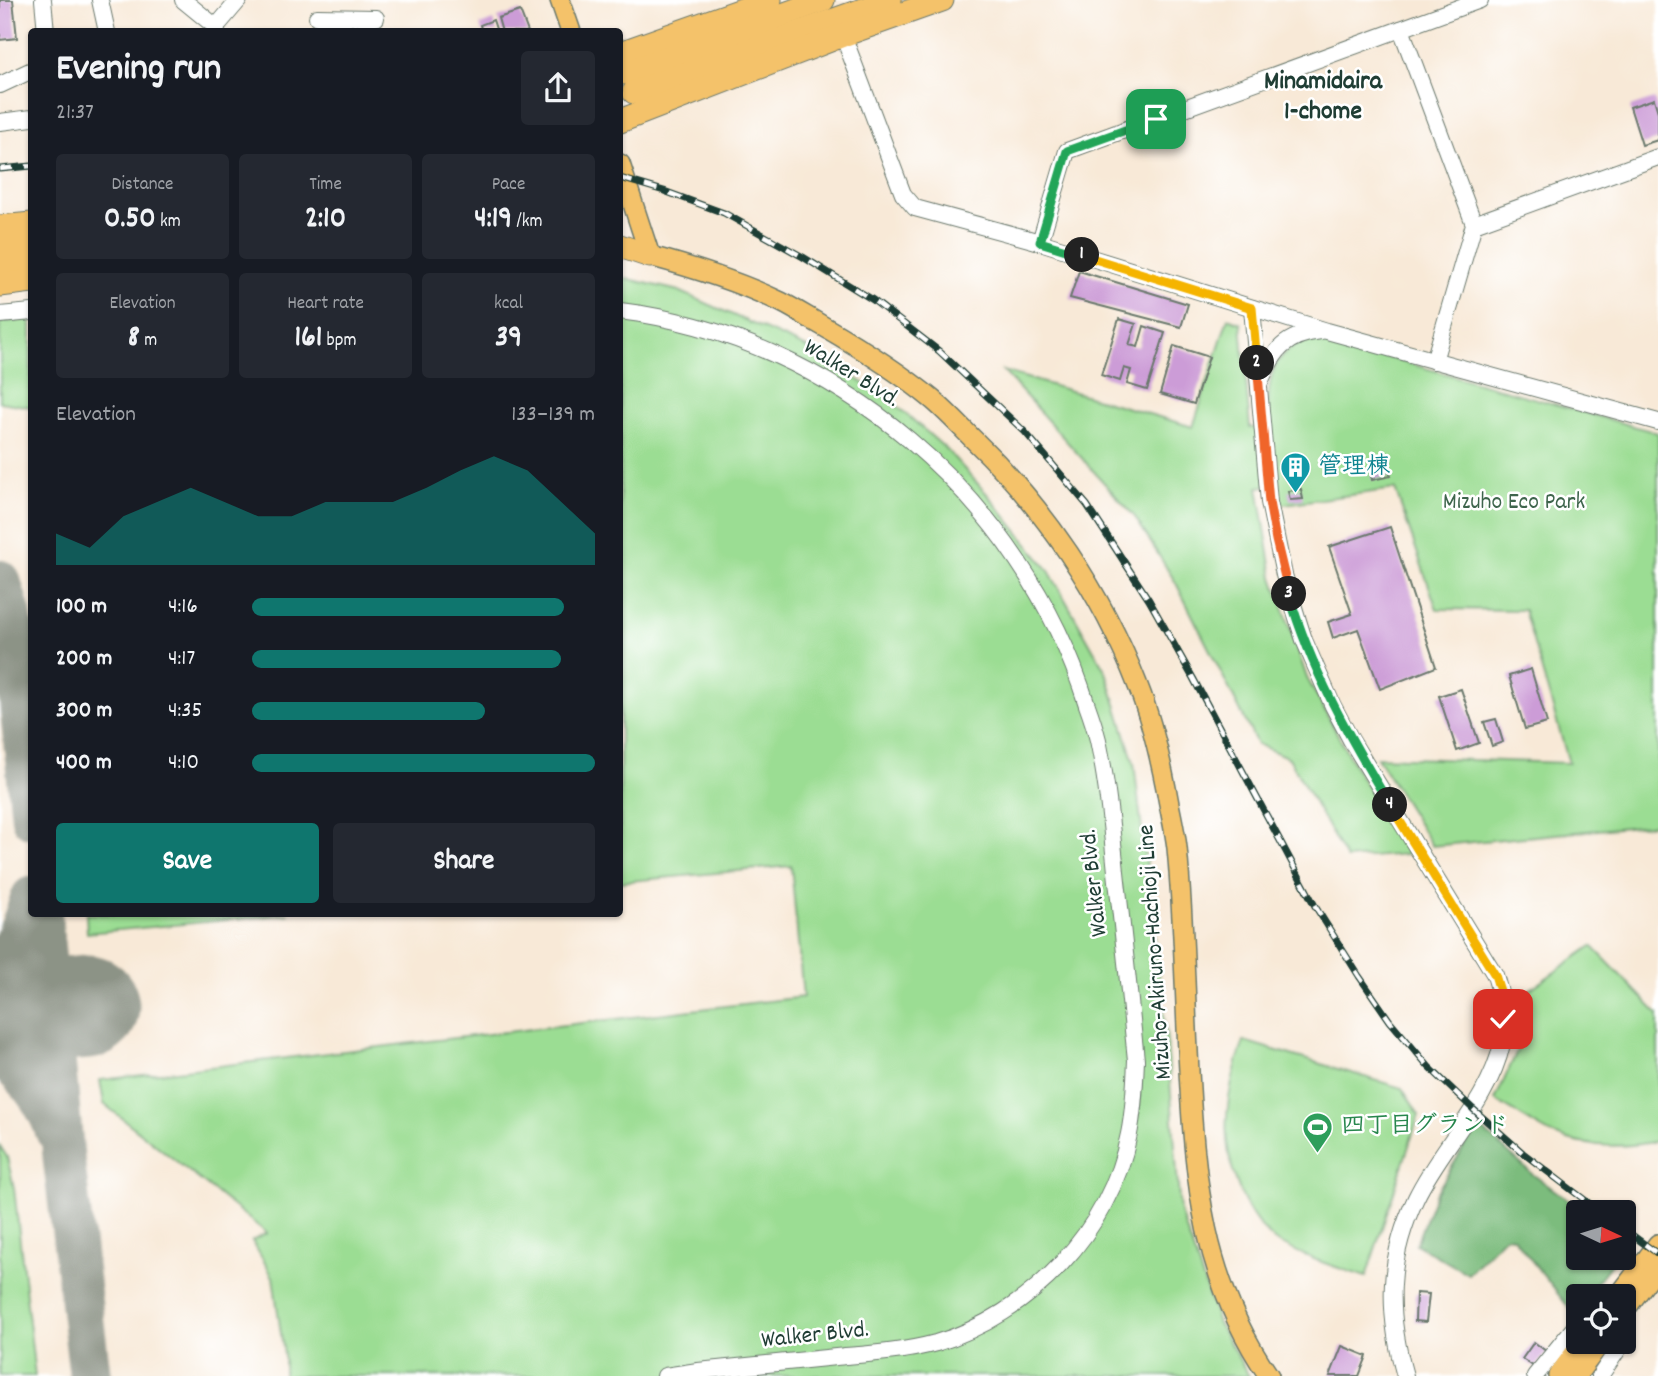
<!DOCTYPE html>
<html lang="en">
<head>
<meta charset="utf-8">
<style>
  body { margin:0; font-family:Dekko,"Klee One",sans-serif; background:#242831; color:#f1f3f6; height:100vh; display:flex; flex-direction:column; font-size:26px; white-space:nowrap }
  * { box-sizing:border-box; margin:0 }
  p { font-size:23px; color:#9ea1a6 }
  .icon { flex:none; width:38px; height:38px; fill:none; stroke:currentColor; stroke-width:2; stroke-linecap:round; stroke-linejoin:round }
  .map { position:relative; flex:1; overflow:hidden }
  .drawer { position:absolute; left:28px; top:28px; width:595px; height:889px; display:flex; flex-direction:column; background:#171b24; border-radius:7px; box-shadow:0 2px 5px #0004 }
  .drawer>* { flex:none }
  .needle { width:46px; rotate:94deg }
  .controls { position:absolute; left:1566px; top:1200px; display:grid; gap:14px }
  .controls a { display:grid; place-items:center; width:70px; height:70px; border-radius:7px; background:#171b24; box-shadow:0 2px 5px #0004; font-size:35px }
  .pin { position:absolute; display:grid; place-items:center; width:60px; height:60px; color:#fff; margin:-30px; border-radius:14px; box-shadow:0 4px 10px #0006 }
  .km { position:absolute; width:35px; height:35px; margin:-18px; border-radius:50%; background:#222; color:#fff; font-size:19px; line-height:35px; text-align:center }
  .round { display:grid; place-items:center; flex:none; width:74px; height:74px; border-radius:7px; background:#242831 }
  .headline { display:flex; align-items:center; justify-content:space-between; height:119px; padding:0 28px }
  h1 { font-size:38px; font-weight:700; line-height:52px }
  .figures { display:grid; grid-template-columns:repeat(3,1fr); gap:10px; height:119px; padding:7px 28px }
  .figures div { display:grid; align-content:center; border-radius:7px; background:#242831; text-align:center }
  .figures b { font-size:30px; font-weight:700 }
  .figures small { font-size:19px; font-weight:400 }
  .figures p { font-size:19px }
  .chart { height:196px; padding:14px 28px }
  .chart p { display:flex; justify-content:space-between }
  .chart svg { width:100%; height:126px; margin-top:7px; fill:#0f766e; opacity:.7 }
  .cta { display:flex; gap:14px; margin-top:auto; padding:14px 28px }
  .cta a { flex:1; height:80px; border-radius:7px; background:#0f766e; color:#fff; font-size:28px; font-weight:700; line-height:80px; text-align:center }
  .cta a+a { background:#242831; color:#f1f3f6 }
  ul { padding:0 28px; list-style:none; font-size:23px }
  li { display:grid; grid-template-columns:112px 84px 1fr; align-items:center; height:52px }
  li i { height:18px; border-radius:9px; background:#0f766e }
  .map>svg:first-child { display:block }
  .green { fill:#9bdd93; stroke:#5d8d64; stroke-width:2 }
  .forest { fill:#7cbc7d; stroke:#4e7c58; stroke-width:2 }
  .lines { fill:none; stroke-linecap:round; stroke-linejoin:round }
  .taxiway { stroke:#8c9386; stroke-width:42 }
  .runway { stroke:#8c9386; stroke-width:105 }
  .building { fill:#cc9cd7 }
  .minor-casing { stroke:#6b796d; stroke-width:18 }
  .major-casing { stroke:#6b796d; stroke-width:22 }
  .highway-casing { stroke:#6b796d; stroke-width:25 }
  .minor { stroke:#fff; stroke-width:16 }
  .major { stroke:#f4c26a; stroke-width:19 }
  .highway { stroke:#f4c26a; stroke-width:23 }
  .rail-casing { stroke:#1f3d34; stroke-width:7 }
  .rail { stroke:#fff; stroke-width:4.5; stroke-dasharray:13; stroke-linecap:butt }
  .split-1-casing { stroke:#fff; stroke-width:14 }
  .split-2-casing { stroke:#fff; stroke-width:14 }
  .split-3-casing { stroke:#fff; stroke-width:14 }
  .split-4-casing { stroke:#fff; stroke-width:14 }
  .split-5-casing { stroke:#fff; stroke-width:14 }
  .split-1 { stroke:#22a559; stroke-width:9 }
  .split-2 { stroke:#f5b400; stroke-width:9 }
  .split-3 { stroke:#f0652b; stroke-width:9 }
  .split-4 { stroke:#22a559; stroke-width:9 }
  .split-5 { stroke:#f5b400; stroke-width:9 }
  .labels { text-anchor:middle; dominant-baseline:central; stroke-width:5; stroke-linejoin:round; paint-order:stroke }
  .street-label { font-size:24px; fill:#1f3d34; stroke:#fff }
  .culture-label { font-size:24px; font-weight:bold; fill:#0d838f; stroke:#fff; text-anchor:start }
  .park-label { font-size:24px; fill:#3e654c; stroke:#fff }
  .leisure-label { font-size:24px; font-weight:bold; fill:#27864d; stroke:#fff; text-anchor:start }
  .neighbourhood-label { font-size:26px; font-weight:bold; fill:#1f3d34; stroke:#fff }
</style>
</head>
<body>
<div class="map">
<svg width="1658" height="1376" viewBox="0 0 1658 1376">
  <rect width="100%" height="100%" fill="#fff"/>
  <filter id="ink" filterUnits="userSpaceOnUse"><feTurbulence type="fractalNoise" baseFrequency=".0143" numOctaves="2"/><feDisplacementMap in="SourceGraphic" scale="14" xChannelSelector="R" yChannelSelector="G"/><feConvolveMatrix kernelMatrix="1 2 1 2 8 2 1 2 1" color-interpolation-filters="sRGB"/></filter>
  <filter id="wash" filterUnits="userSpaceOnUse"><feTurbulence type="fractalNoise" baseFrequency=".00686" numOctaves="4" result="noise"/><feDisplacementMap in="SourceGraphic" scale="28" xChannelSelector="R" yChannelSelector="G"/><feGaussianBlur stdDeviation="1.57" result="paint"/><feColorMatrix in="noise" values="0 0 0 0 0 0 0 0 0 0 0 0 0 0 0 0 0 1.4 0 .05"/><feComposite in="paint" operator="in"/></filter>
  <g filter="url(#wash)">
    <rect width="100%" height="100%" fill="#f8e9d7"/>
    <g class="green">
      <polygon points="620,277 679,291 807,348 888,398 946,449 988,495 1048,569 1106,672 1134,763 1167,1042 1180,1212 1218,1323 1249,1376 284,1376 284,1355 273,1277 252,1241 267,1233 104,1104 100,1080 803,997 791,866 620,882"/>
      <path d="M1228,318L1241,323L1250,428L1268,426C1268,392 1266,356 1303,342C1309,339 1318,340 1325,340L1658,433V824L1432,846L1377,757L1569,763L1524,610L1437,609L1395,489L1277,505L1274,485L1258,487L1273,577L1307,678L1358,772L1408,854L1346,859L1289,758L1257,744L1176,583L1135,517L1003,371L1193,427Z"/>
      <polygon points="31,319 31,407 0,402 0,322"/>
      <polygon points="86,914 290,914 87,933"/>
      <path d="M1592,946L1658,1014V1141C1627,1148 1586,1148 1556,1136C1537,1128 1514,1111 1495,1100L1522,1040V1014L1519,997Z"/>
      <path d="M1244,1041L1402,1088L1419,1115L1366,1277C1339,1268 1311,1260 1286,1246C1281,1244 1275,1242 1272,1238C1241,1212 1223,1154 1227,1115C1229,1090 1235,1065 1244,1041Z"/>
      <polygon points="0,1146 7,1157 14,1188 35,1376 0,1376"/>
    </g>
    <polygon class="forest" points="1477,1125 1531,1173 1586,1213 1578,1213 1578,1258 1616,1258 1585,1297 1578,1297 1578,1305 1573,1313 1513,1237 1505,1236 1468,1274 1416,1244 1435,1195"/>
    <g class="lines">
      <g class="taxiway">
        <polyline points="0,581 10,613 13,633 32,818"/>
        <polyline points="41,914 64,1162 90,1376"/>
        <polyline points="0,964 15,943 32,897"/>
        <path d="M0,1056C25,1075 46,1101 56,1131"/>
      </g>
      <polyline class="runway" points="0,1015 87,1007"/>
    </g>
    <g id="blocks">
      <g class="building">
        <polygon points="0,0 13,0 17,38 0,40"/>
        <polygon points="520,11 528,32 502,32 498,18"/>
        <polygon points="493,20 497,32 482,32 480,25"/>
        <polygon points="1654,99 1658,112 1658,140 1642,145 1630,107"/>
        <polygon points="1079,271 1188,304 1181,327 1070,298"/>
        <polygon points="1119,319 1136,324 1129,345 1138,347 1144,326 1165,333 1147,390 1127,384 1131,370 1124,368 1120,381 1101,375"/>
        <polygon points="1174,346 1209,357 1194,404 1160,394"/>
        <polygon points="1389,469 1391,476 1372,480 1371,474"/>
        <polygon points="1301,489 1303,499 1290,500 1288,491"/>
        <polygon points="1390,527 1436,667 1380,689 1358,629 1333,638 1328,622 1352,614 1329,547"/>
        <polygon points="1531,669 1547,723 1525,729 1509,676"/>
        <polygon points="1461,689 1479,743 1457,751 1439,696"/>
        <polygon points="1496,719 1503,742 1492,746 1484,722"/>
        <polygon points="1416,1293 1429,1294 1426,1322 1415,1321"/>
        <polygon points="1534,1342 1547,1352 1536,1368 1522,1359"/>
        <polygon points="1342,1346 1367,1356 1359,1376 1330,1376"/>
      </g>
    </g>
  </g>
  <g filter="url(#ink)">
    <use href="#blocks" fill-opacity="0" stroke="#6b796d" stroke-width="2"/>
    <g class="lines">
      <defs>
        <g id="minor">
          <polyline points="43,0 46,32"/>
          <polyline points="100,0 107,32"/>
          <polyline points="183,0 216,27 217,32"/>
          <polyline points="317,17 376,18"/>
          <polyline points="216,27 239,0"/>
          <polyline points="1401,29 1474,224 1434,361"/>
          <polyline points="843,35 903,194 915,208 1040,242 1327,331 1658,422"/>
          <polyline points="0,85 32,70"/>
          <polyline points="0,122 32,118"/>
          <polyline points="1474,224 1658,157"/>
          <polyline points="1040,242 1067,151 1480,0"/>
          <path d="M1252,308L1269,502L1284,575L1304,640L1333,706L1351,740L1495,975C1502,997 1507,1021 1502,1044C1489,1102 1441,1146 1416,1198C1387,1259 1387,1312 1405,1376"/>
          <path d="M620,311C835,337 1023,499 1087,705C1091,716 1095,728 1098,740C1108,787 1112,834 1117,881C1124,941 1130,1000 1136,1060C1135,1085 1134,1110 1129,1134C1110,1231 1030,1315 936,1343C903,1352 869,1354 836,1357C790,1362 744,1366 698,1371L665,1376"/>
          <polyline points="0,315 32,312"/>
          <path d="M1260,382C1274,350 1285,335 1321,331"/>
          <polyline points="1535,1376 1578,1323"/>
          <polyline points="1600,1376 1621,1345 1617,1342"/>
        </g>
        <g id="major">
          <polyline points="560,0 571,32"/>
          <path d="M620,164L650,256C695,268 739,282 781,302C795,309 809,318 823,326C861,348 899,372 933,400C947,412 960,426 973,439C1044,507 1102,593 1138,686C1152,721 1160,757 1167,793C1170,811 1175,830 1177,848C1184,921 1185,997 1189,1071C1195,1183 1203,1280 1269,1376"/>
          <polyline points="1618,1297 1658,1244"/>
          <polyline points="1624,1311 1658,1266"/>
          <polyline points="1558,1376 1583,1342"/>
          <polyline points="1576,1376 1601,1342"/>
        </g>
        <g id="highway">
          <polyline points="620,53 770,0"/>
          <polyline points="625,73 823,0"/>
          <polyline points="634,92 890,0"/>
          <polyline points="620,121 843,35 942,0"/>
          <polyline points="0,227 32,224"/>
          <polyline points="0,246 32,243"/>
          <polyline points="620,246 650,256"/>
          <polyline points="0,267 32,264"/>
          <polyline points="0,285 32,281"/>
        </g>
      </defs>
      <use href="#minor" class="minor-casing"/>
      <use href="#major" class="major-casing"/>
      <use href="#highway" class="highway-casing"/>
      <use href="#minor" class="minor"/>
      <use href="#major" class="major"/>
      <use href="#highway" class="highway"/>
      <defs>
        <g id="rail">
          <polyline points="0,169 32,166"/>
          <polyline points="620,178 664,191 724,213 803,257 873,300 939,351 1025,432 1087,505 1149,600 1193,678 1315,906 1359,976 1390,1021 1429,1067 1473,1109 1523,1153 1602,1213"/>
          <polyline points="1624,1229 1658,1254"/>
        </g>
      </defs>
      <use href="#rail" class="rail-casing"/>
      <use href="#rail" class="rail"/>
    </g>
  </g>
  <g class="lines" filter="url(#ink)">
    <defs>
      <polyline id="split-1" points="1082,255 1040,242 1067,151 1156,119"/>
      <polyline id="split-2" points="1082,255 1252,308 1257,363"/>
      <polyline id="split-3" points="1257,363 1269,502 1276,540 1289,594"/>
      <path id="split-4" d="M1289,594C1311,670 1349,737 1390,805"/>
      <polyline id="split-5" points="1390,805 1495,975 1501,994 1503,1019"/>
    </defs>
    <use href="#split-1" class="split-1-casing"/>
    <use href="#split-2" class="split-2-casing"/>
    <use href="#split-3" class="split-3-casing"/>
    <use href="#split-4" class="split-4-casing"/>
    <use href="#split-5" class="split-5-casing"/>
    <use href="#split-1" class="split-1"/>
    <use href="#split-2" class="split-2"/>
    <use href="#split-3" class="split-3"/>
    <use href="#split-4" class="split-4"/>
    <use href="#split-5" class="split-5"/>
  </g>
  <defs>
    <symbol id="building-pin" viewBox="-11 -11 22 30"><path d="M0 17L-7.5 6A9.5 9.5 0 1 1 7.5 6Z" fill="#0f9aa8" stroke="#fff"/><path d="M-4-6H4V6H1V3H-1V6H-4ZM-2.5-4.3h1.7v1.8h-1.7ZM.8-4.3h1.7v1.8H.8ZM-2.5-1h1.7V.8h-1.7ZM.8-1h1.7V.8H.8Z" fill="#fff"/></symbol>
    <symbol id="stadium-pin" viewBox="-11 -11 22 30"><path d="M0 17L-7.5 6A9.5 9.5 0 1 1 7.5 6Z" fill="#2e9e5b" stroke="#fff"/><path d="M0-5a6.5 5 0 1 0 0 10a6.5 5 0 1 0 0-10ZM-3.5-1.8h7v3.6h-7Z" fill="#fff"/></symbol>
  </defs>
  <g fill-rule="evenodd">
    <use href="#building-pin" x="1278" y="450" width="35" height="47"/>
    <use href="#stadium-pin" x="1300" y="1110" width="35" height="47"/>
  </g>
  <g class="labels">
    <g class="street-label">
      <text transform="translate(851 374) rotate(32)">Walker Blvd.</text>
      <text transform="translate(1095 883) rotate(-96)">Walker Blvd.</text>
      <text transform="translate(1156 952) rotate(-94)">Mizuho-Akiruno-Hachioji Line</text>
      <text transform="translate(815 1336) rotate(-6)">Walker Blvd.</text>
    </g>
    <g class="culture-label">
      <text x="1318" y="468">管理棟</text>
    </g>
    <g class="park-label">
      <text x="1514" y="503">Mizuho Eco Park</text>
    </g>
    <g class="leisure-label">
      <text x="1341" y="1127">四丁目グランド</text>
    </g>
    <g class="neighbourhood-label">
      <text x="1323" y="82">Minamidaira<tspan x="1323" dy="30">1-chome</tspan></text>
    </g>
  </g>
</svg>
<div class="controls">
<a><svg class="needle" viewBox="-14 -14 28 28"><path d="M0-13l5 13h-10z" fill="#e53935"/><path d="M0 13l5-13h-10z" fill="#9ea1a6"/></svg></a>
<a><svg class="icon" aria-label="locate" viewBox="0 0 24 24"><circle cx="12" cy="12" r="6"/><path d="M12 2v4M12 18v4M2 12h4M18 12h4"/></svg></a>
</div>
<div class="pin" style="left:1156px;top:119px;background:#1e9e55"><svg class="icon" aria-label="arrive" viewBox="0 0 24 24"><path d="M6 21V4h12l-3 4 3 4H6"/></svg></div>
<div class="pin" style="left:1503px;top:1019px;background:#d93025"><svg class="icon" aria-label="check" viewBox="0 0 24 24"><path d="M5 12l5 5 9-10"/></svg></div>
<b class="km" style="left:1082px;top:255px">1</b>
<b class="km" style="left:1257px;top:363px">2</b>
<b class="km" style="left:1289px;top:594px">3</b>
<b class="km" style="left:1390px;top:805px">4</b>
<section class="drawer">
<div class="headline"><div><h1>Evening run</h1><p>21:37</p></div><a class="round"><svg class="icon" aria-label="share" viewBox="0 0 24 24"><path d="M12 15V3M7 8l5-5 5 5M5 13v7h14v-7"/></svg></a></div>
<div class="figures">
<div><p>Distance</p><b>0.50<small> km</small></b></div>
<div><p>Time</p><b>2:10</b></div>
<div><p>Pace</p><b>4:19<small> /km</small></b></div>
</div>
<div class="figures">
<div><p>Elevation</p><b>8<small> m</small></b></div>
<div><p>Heart rate</p><b>161<small> bpm</small></b></div>
<div><p>kcal</p><b>39</b></div>
</div>
<div class="chart"><p><span>Elevation</span>133–139 m</p>
<svg viewBox="0 0 160 44" preserveAspectRatio="none"><path d="M0 44V33L10 38L20 27L30 22L40 17L50 22L60 27L70 27L80 22L90 22L100 22L110 17L120 11L130 6L140 11L150 22L160 33V44z"/></svg>
</div>
<ul>
<li><b>100 m</b>4:16<i style="width:91%"></i></li>
<li><b>200 m</b>4:17<i style="width:90%"></i></li>
<li><b>300 m</b>4:35<i style="width:68%"></i></li>
<li><b>400 m</b>4:10<i style="width:100%"></i></li>
</ul>
<div class="cta"><a>Save</a><a>Share</a></div>
</section>
</div>
</body>
</html>
